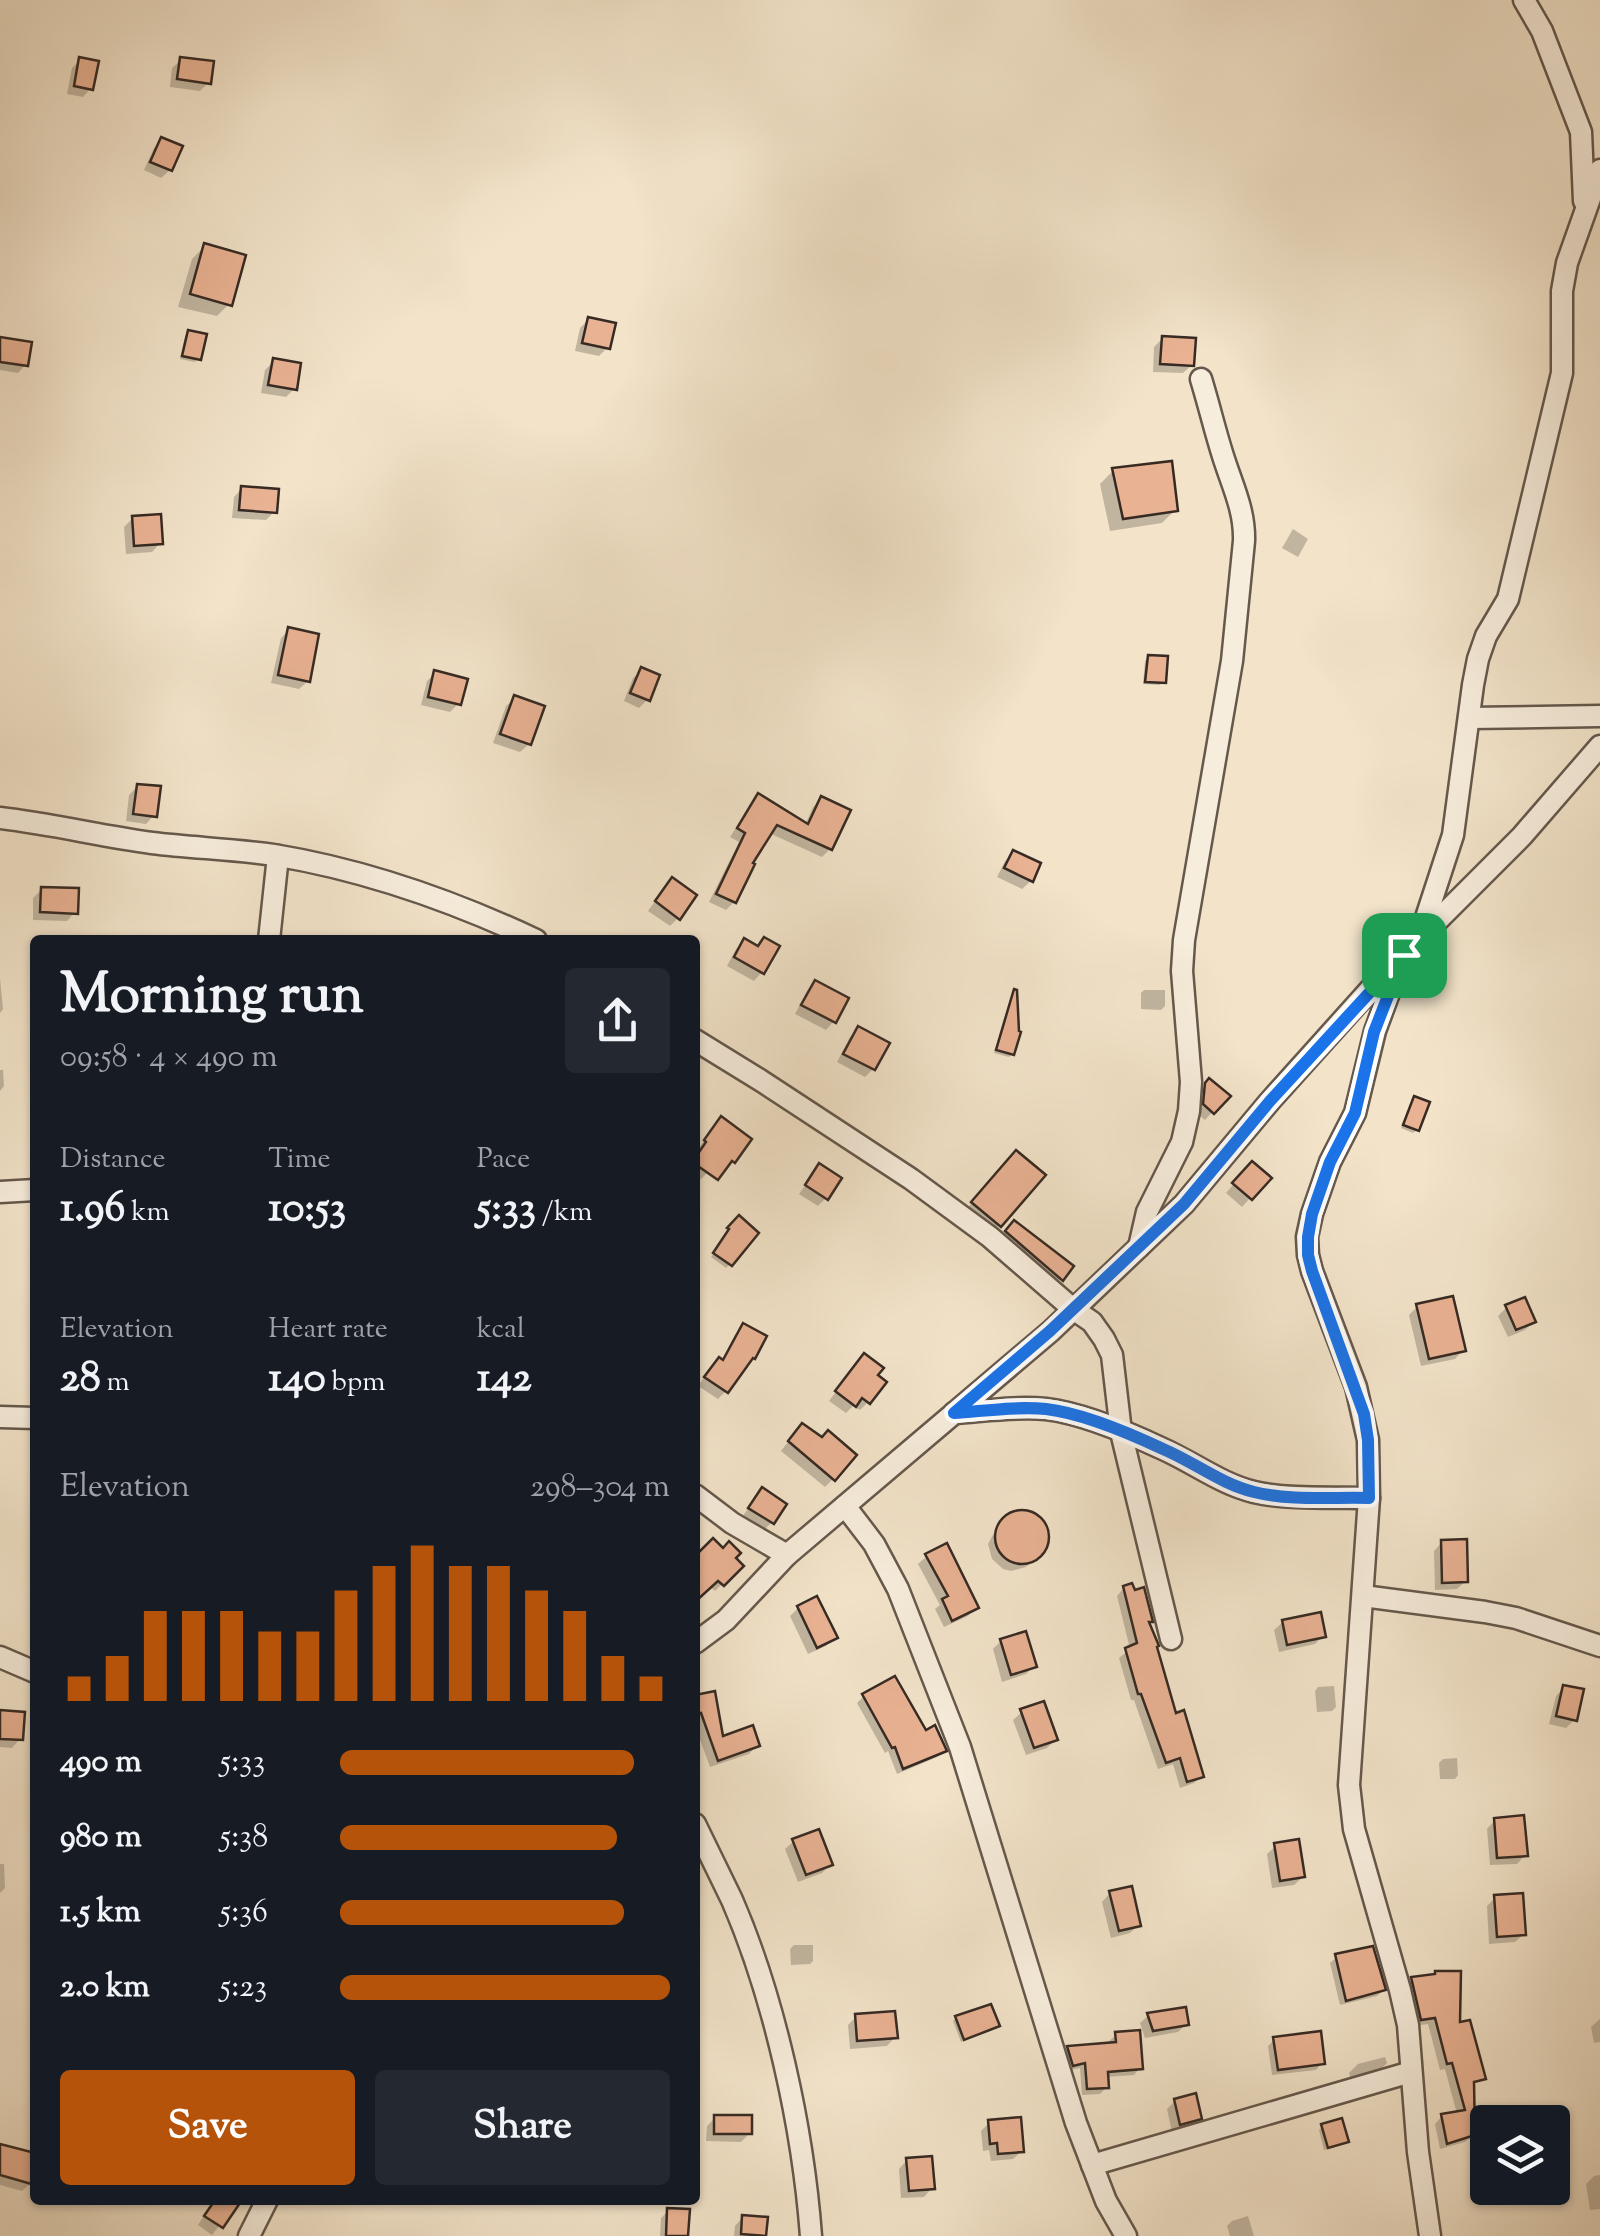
<!DOCTYPE html>
<html lang="en">
<head>
<meta charset="utf-8">
<style>
  body { margin:0; font-family:"Sorts Mill Goudy",serif; background:#242831; color:#f1f3f6; height:100vh; display:flex; flex-direction:column; font-size:38px; white-space:nowrap }
  * { box-sizing:border-box; margin:0 }
  p { font-size:32px; color:#9ea1a6 }
  .icon { flex:none; width:55px; height:55px; fill:none; stroke:currentColor; stroke-width:2; stroke-linecap:round; stroke-linejoin:round }
  .map { position:relative; flex:1; overflow:hidden }
  .drawer { position:absolute; left:30px; top:935px; width:670px; height:1270px; display:flex; flex-direction:column; background:#171b24; border-radius:10px; box-shadow:0 2px 8px #0004 }
  .drawer>* { flex:none }
  .controls { position:absolute; left:1470px; top:2105px; display:grid; gap:20px }
  .controls a { display:grid; place-items:center; width:100px; height:100px; border-radius:10px; background:#171b24; box-shadow:0 2px 8px #0004; font-size:50px }
  .pin { position:absolute; display:grid; place-items:center; width:85px; height:85px; color:#fff; margin:-42px; border-radius:20px; box-shadow:0 5px 15px #0006 }
  .round { display:grid; place-items:center; flex:none; width:105px; height:105px; border-radius:10px; background:#242831 }
  .head { display:flex; align-items:center; justify-content:space-between; height:170px; padding:0 30px }
  h1 { font-size:55px; font-weight:800; line-height:75px }
  .metrics { display:grid; grid-template-columns:repeat(3,1fr); gap:15px; height:170px; padding:10px 30px }
  .metrics div { display:grid; align-content:center }
  .metrics b { font-size:42px; font-weight:800 }
  .metrics small { font-size:28px; font-weight:400 }
  .metrics p { font-size:28px }
  .chart { height:280px; padding:20px 30px }
  .chart p { display:flex; justify-content:space-between }
  .chart svg { width:100%; height:180px; margin-top:10px; stroke:#b45309; stroke-width:6 }
  .action { display:flex; gap:20px; margin-top:auto; padding:20px 30px }
  .action a { flex:1; height:115px; border-radius:10px; background:#b45309; color:#fff; font-size:40px; font-weight:800; line-height:115px; text-align:center }
  .action a+a { background:#242831; color:#f1f3f6 }
  ul { padding:0 30px; list-style:none; font-size:32px }
  li { display:grid; grid-template-columns:160px 120px 1fr; align-items:center; height:75px }
  li i { height:25px; border-radius:12px; background:#b45309 }
  .map>svg:first-child { display:block }
  .shadow { fill:#0003 }
  .building { fill:#e9b293; stroke:#362a23; stroke-width:2.5 }
  .lines { fill:none; stroke-linecap:round; stroke-linejoin:round }
  .minor-casing { stroke:#65584c; stroke-width:25 }
  .minor { stroke:#f7eddc; stroke-width:20 }
  .route-casing { stroke:#fff; stroke-width:20 }
  .route { stroke:#1a73e8; stroke-width:12 }
</style>
</head>
<body>
<div class="map">
<svg width="1600" height="2236" viewBox="0 0 1600 2236">
  <rect width="100%" height="100%" fill="#f2e3c9"/>
  <filter id="stains"><feTurbulence type="fractalNoise" baseFrequency=".002" numOctaves="4"/><feColorMatrix values="0 0 0 0 .2 0 0 0 0 .09 0 0 0 0 .02 0 0 0 .5 -.17"/></filter>
  <radialGradient id="worn" r=".72"><stop offset=".6" stop-color="#630" stop-opacity="0"/><stop offset="1" stop-color="#630" stop-opacity=".3"/></radialGradient>
  <g class="shadow">
    <polygon points="80,60 91,88 83,97 67,94 72,68"/>
    <polygon points="181,60 208,83 200,91 170,87 172,68"/>
    <polygon points="162,140 170,170 161,178 144,170 154,148"/>
    <polygon points="205,246 230,303 217,316 178,307 192,259"/>
    <polygon points="589,319 607,348 599,356 575,351 580,328"/>
    <polygon points="189,333 198,359 195,362 180,359 185,336"/>
    <polygon points="1162,339 1192,365 1183,373 1153,372 1154,347"/>
    <polygon points="0,342 26,364 18,373 0,370"/>
    <polygon points="274,361 294,389 286,397 261,393 265,370"/>
    <polygon points="1113,471 1175,510 1162,523 1110,531 1100,484"/>
    <polygon points="242,488 274,512 266,520 232,518 234,497"/>
    <polygon points="133,518 160,543 152,552 126,554 124,527"/>
    <polygon points="1293,529 1308,539 1298,557 1282,548"/>
    <polygon points="289,630 308,681 299,689 271,683 281,638"/>
    <polygon points="1149,657 1163,682 1160,685 1143,684 1145,661"/>
    <polygon points="642,670 648,699 639,708 624,701 633,678"/>
    <polygon points="435,673 458,704 450,712 421,705 427,681"/>
    <polygon points="515,698 529,744 520,752 493,743 506,706"/>
    <polygon points="138,786 154,815 146,824 126,821 129,795"/>
    <polygon points="759,797 805,825 813,807 821,799 830,849 822,857 769,833 750,864 734,902 726,910 709,902 739,842 730,837 751,805"/>
    <polygon points="1013,853 1031,881 1022,889 997,877 1005,861"/>
    <polygon points="42,889 75,912 67,921 33,920 33,898"/>
    <polygon points="664,889 678,918 670,926 648,911"/>
    <polygon points="745,941 762,972 754,981 727,966 736,949"/>
    <polygon points="0,978 3,1009 0,1013"/>
    <polygon points="815,983 834,1021 826,1030 795,1014 807,991"/>
    <polygon points="1144,990 1165,990 1165,1006 1161,1010 1141,1009 1141,993"/>
    <polygon points="1015,992 1012,1054 1009,1057 994,1053 1011,996"/>
    <polygon points="858,1029 873,1069 865,1077 837,1062 850,1037"/>
    <polygon points="0,1070 3,1070 4,1086 0,1091"/>
    <polygon points="1209,1081 1227,1096 1205,1120 1196,1113 1197,1094"/>
    <polygon points="1415,1099 1417,1130 1413,1133 1401,1128"/>
    <polygon points="714,1126 727,1153 701,1179 695,1175 695,1159 701,1150 699,1148"/>
    <polygon points="1008,1161 999,1225 991,1233 965,1211"/>
    <polygon points="819,1167 826,1198 818,1206 799,1194"/>
    <polygon points="1244,1172 1268,1178 1242,1207 1226,1193"/>
    <polygon points="739,1219 756,1234 726,1268 711,1257 728,1234 726,1232"/>
    <polygon points="1006,1231 1071,1267 1053,1288 998,1241"/>
    <polygon points="1417,1307 1463,1350 1455,1359 1421,1366 1409,1315"/>
    <polygon points="1506,1308 1533,1321 1525,1330 1508,1337 1498,1316"/>
    <polygon points="743,1326 726,1391 718,1399 698,1386 711,1368 721,1361 735,1335"/>
    <polygon points="856,1365 868,1402 860,1410 853,1406 846,1413 829,1401"/>
    <polygon points="794,1434 833,1479 825,1487 781,1451"/>
    <polygon points="762,1490 772,1522 763,1531 742,1517"/>
    <polygon points="1019,1513 1035,1516 1045,1529 1045,1545 1026,1567 1011,1571 1003,1569 992,1559 988,1544 996,1529 1005,1520"/>
    <polygon points="1442,1542 1466,1581 1457,1589 1435,1590 1434,1551"/>
    <polygon points="723,1551 740,1566 715,1591 709,1586 695,1599 695,1559"/>
    <polygon points="927,1556 976,1607 968,1616 944,1627 935,1609 940,1605 918,1564"/>
    <polygon points="1124,1588 1147,1624 1175,1716 1202,1776 1194,1783 1180,1788 1173,1764 1158,1769 1134,1700 1131,1700 1119,1658 1130,1649 1117,1596"/>
    <polygon points="798,1608 835,1638 826,1646 808,1654 790,1616"/>
    <polygon points="1283,1622 1323,1636 1315,1644 1279,1652 1274,1630"/>
    <polygon points="1001,1641 1034,1666 1026,1674 1002,1682 993,1649"/>
    <polygon points="1334,1686 1336,1707 1332,1711 1317,1712 1315,1691 1318,1687"/>
    <polygon points="1564,1687 1575,1719 1566,1728 1549,1724 1556,1696"/>
    <polygon points="864,1696 925,1733 944,1750 937,1757 897,1774 888,1751 885,1753 857,1703"/>
    <polygon points="695,1697 721,1739 757,1745 749,1754 710,1767 695,1726"/>
    <polygon points="1022,1712 1055,1740 1047,1748 1026,1755 1013,1720"/>
    <polygon points="0,1713 20,1739 12,1748 0,1747"/>
    <polygon points="1457,1758 1458,1775 1455,1779 1440,1779 1439,1763 1443,1759"/>
    <polygon points="1495,1820 1525,1855 1517,1864 1490,1865 1487,1829"/>
    <polygon points="794,1841 830,1865 822,1873 798,1882 785,1849"/>
    <polygon points="1276,1846 1303,1877 1294,1885 1272,1888 1267,1854"/>
    <polygon points="0,1864 4,1864 5,1888 0,1893"/>
    <polygon points="1110,1893 1138,1925 1130,1933 1111,1938 1102,1902"/>
    <polygon points="1495,1898 1524,1934 1515,1942 1489,1944 1487,1906"/>
    <polygon points="794,1945 813,1945 813,1961 810,1964 791,1965 790,1949"/>
    <polygon points="1337,1957 1383,1990 1377,1996 1340,2005 1330,1963"/>
    <polygon points="1412,1979 1458,2026 1473,2134 1465,2142 1440,2149 1435,2124 1442,2116 1457,2114 1445,2069 1440,2070 1428,2024 1414,2026 1404,1987"/>
    <polygon points="1149,2015 1186,2024 1178,2032 1145,2038 1140,2023"/>
    <polygon points="856,2017 895,2037 887,2046 850,2049 848,2025"/>
    <polygon points="956,2018 997,2026 961,2042 953,2021"/>
    <polygon points="1600,2019 1600,2042 1594,2043 1591,2027"/>
    <polygon points="1116,2035 1140,2068 1134,2075 1106,2077 1107,2087 1100,2094 1082,2095 1080,2068 1067,2071 1061,2054 1068,2048 1110,2045 1109,2041"/>
    <polygon points="1275,2039 1322,2063 1316,2070 1272,2075 1268,2046"/>
    <polygon points="1385,2057 1387,2063 1378,2072 1351,2080 1349,2073 1358,2064"/>
    <polygon points="1175,2101 1199,2118 1191,2126 1172,2132 1167,2109"/>
    <polygon points="715,2118 750,2133 741,2142 706,2141 707,2126"/>
    <polygon points="989,2123 1022,2151 1013,2159 991,2161 989,2150 983,2151 981,2131"/>
    <polygon points="1323,2126 1346,2142 1342,2145 1324,2150 1319,2130"/>
    <polygon points="0,2147 35,2156 35,2167 31,2183 22,2191 0,2185"/>
    <polygon points="907,2160 932,2188 924,2197 901,2198 899,2169"/>
    <polygon points="1600,2175 1600,2209 1590,2210 1586,2184 1594,2176"/>
    <polygon points="1518,2188 1547,2188 1541,2195 1519,2197"/>
    <polygon points="214,2200 239,2200 212,2235 198,2225"/>
    <polygon points="668,2211 686,2236 660,2236 661,2218"/>
    <polygon points="1248,2216 1254,2236 1230,2236 1227,2226 1232,2221"/>
    <polygon points="743,2217 764,2235 734,2236 735,2226"/>
  </g>
  <g class="building">
    <polygon points="79,57 99,61 93,90 74,86"/>
    <polygon points="180,57 214,61 211,84 177,79"/>
    <polygon points="161,137 183,146 172,171 150,162"/>
    <polygon points="204,243 246,255 232,306 190,294"/>
    <polygon points="588,317 616,323 610,349 582,343"/>
    <polygon points="188,330 207,334 201,360 182,356"/>
    <polygon points="1162,336 1196,338 1194,366 1160,364"/>
    <polygon points="0,337 32,342 28,366 0,362"/>
    <polygon points="273,358 301,363 297,390 268,385"/>
    <polygon points="1172,461 1178,511 1123,519 1112,468"/>
    <polygon points="241,486 279,489 277,513 239,510"/>
    <polygon points="161,514 163,544 134,546 132,516"/>
    <polygon points="288,627 319,634 310,682 278,675"/>
    <polygon points="1148,655 1168,656 1166,683 1145,682"/>
    <polygon points="641,667 660,675 650,701 630,693"/>
    <polygon points="434,670 468,679 461,705 428,697"/>
    <polygon points="514,695 545,706 531,745 500,734"/>
    <polygon points="137,784 161,786 157,817 133,814"/>
    <polygon points="758,793 808,824 821,796 851,810 832,850 777,825 753,863 755,864 736,903 716,894 745,833 737,828"/>
    <polygon points="1013,850 1041,863 1033,882 1004,868"/>
    <polygon points="672,877 697,895 680,920 655,901"/>
    <polygon points="41,887 79,888 78,914 40,912"/>
    <polygon points="764,937 780,946 764,974 734,957 744,938 758,946"/>
    <polygon points="815,980 849,998 836,1023 801,1005"/>
    <polygon points="1014,989 1017,990 1019,1031 1021,1032 1014,1055 996,1050"/>
    <polygon points="858,1026 890,1043 875,1070 843,1054"/>
    <polygon points="1209,1078 1231,1096 1214,1114 1203,1104 1205,1083"/>
    <polygon points="1414,1096 1430,1102 1419,1131 1403,1125"/>
    <polygon points="721,1116 752,1139 735,1163 732,1161 718,1180 695,1164 695,1158 706,1142 704,1140"/>
    <polygon points="1016,1150 1046,1175 1001,1227 971,1202"/>
    <polygon points="1252,1161 1272,1178 1252,1200 1232,1183"/>
    <polygon points="819,1163 842,1178 828,1200 805,1185"/>
    <polygon points="739,1215 759,1233 732,1266 713,1253 729,1229 727,1228"/>
    <polygon points="1014,1220 1074,1266 1063,1281 1005,1231"/>
    <polygon points="1453,1296 1466,1351 1429,1359 1416,1304"/>
    <polygon points="1525,1297 1536,1322 1516,1330 1505,1305"/>
    <polygon points="743,1323 767,1336 755,1359 753,1358 728,1393 704,1377 719,1357 723,1360"/>
    <polygon points="864,1353 884,1368 878,1375 887,1382 870,1404 862,1398 856,1407 835,1391"/>
    <polygon points="802,1423 822,1437 828,1430 857,1455 835,1481 788,1441"/>
    <polygon points="762,1487 787,1504 774,1524 748,1508"/>
    <circle cx="1022" cy="1537" r="27"/>
    <polygon points="713,1538 723,1548 729,1541 741,1553 736,1558 744,1566 724,1586 718,1581 695,1602 695,1556"/>
    <polygon points="1467,1539 1468,1582 1442,1583 1441,1540"/>
    <polygon points="947,1543 979,1608 952,1621 942,1599 948,1596 925,1554"/>
    <polygon points="1132,1583 1135,1590 1144,1587 1153,1622 1149,1622 1159,1646 1157,1647 1176,1713 1184,1710 1204,1777 1187,1782 1180,1758 1166,1763 1141,1694 1138,1694 1125,1648 1137,1643 1123,1586"/>
    <polygon points="817,1596 838,1638 817,1648 797,1606"/>
    <polygon points="1321,1612 1326,1637 1287,1645 1282,1620"/>
    <polygon points="1026,1631 1037,1667 1011,1675 1000,1639"/>
    <polygon points="895,1676 926,1730 935,1725 947,1751 903,1769 895,1747 892,1748 862,1694"/>
    <polygon points="1563,1685 1584,1689 1577,1721 1556,1716"/>
    <polygon points="715,1691 723,1736 753,1725 760,1746 718,1761 701,1713 695,1714 695,1695"/>
    <polygon points="1044,1701 1058,1740 1034,1748 1020,1709"/>
    <polygon points="0,1710 25,1712 23,1740 0,1739"/>
    <polygon points="1524,1815 1528,1856 1497,1858 1494,1818"/>
    <polygon points="819,1829 833,1865 806,1875 792,1839"/>
    <polygon points="1299,1839 1305,1877 1280,1881 1274,1843"/>
    <polygon points="1132,1886 1141,1926 1119,1931 1109,1891"/>
    <polygon points="1523,1893 1526,1935 1497,1937 1494,1895"/>
    <polygon points="1373,1946 1386,1990 1346,2001 1335,1954"/>
    <polygon points="1435,1971 1461,1971 1460,2022 1470,2020 1486,2079 1474,2082 1475,2135 1447,2144 1441,2114 1465,2110 1452,2063 1447,2064 1435,2018 1421,2020 1411,1977 1435,1974"/>
    <polygon points="991,2004 1000,2026 964,2040 955,2016"/>
    <polygon points="1186,2007 1189,2025 1153,2031 1147,2013"/>
    <polygon points="895,2011 898,2038 857,2041 855,2014"/>
    <polygon points="1140,2030 1143,2069 1108,2072 1109,2088 1087,2089 1085,2063 1073,2066 1067,2046 1116,2042 1115,2032"/>
    <polygon points="1321,2031 1325,2064 1278,2070 1273,2037"/>
    <polygon points="1196,2093 1202,2119 1180,2125 1174,2099"/>
    <rect x="714" y="2115" width="38" height="19"/>
    <polygon points="1021,2117 1024,2152 998,2154 997,2143 990,2144 988,2120"/>
    <polygon points="1342,2118 1349,2142 1328,2148 1321,2124"/>
    <polygon points="0,2144 35,2153 35,2185 0,2175"/>
    <polygon points="932,2156 935,2189 909,2191 906,2158"/>
    <polygon points="215,2200 242,2200 223,2228 204,2216"/>
    <polygon points="667,2208 690,2209 688,2236 666,2236"/>
    <polygon points="742,2215 768,2217 766,2236 741,2234"/>
  </g>
  <g class="lines">
    <defs>
      <g id="minor">
        <polyline points="1524,0 1542,31 1581,132 1584,201"/>
        <polyline points="1469,718 1600,716"/>
        <path d="M0,818C51,824 101,836 152,843C192,848 233,849 274,855C365,870 453,901 536,940"/>
        <polyline points="1420,936 1453,835 1473,685 1478,659 1486,636 1508,599 1562,373 1562,291 1567,263 1600,170"/>
        <polyline points="269,940 278,856"/>
        <polyline points="1403,955 1375,1031 1355,1113 1330,1162 1312,1214 1307,1237 1308,1255 1312,1271 1356,1387 1368,1440 1369,1498 1349,1785 1354,1829 1400,1990 1408,2025 1418,2152 1430,2236"/>
        <polyline points="695,1040 760,1080 911,1179 990,1237 1073,1309 1092,1322 1104,1339 1112,1355 1121,1432 1171,1639"/>
        <polyline points="0,1192 35,1190"/>
        <path d="M1139,1247L1147,1212L1182,1142L1189,1111L1191,1082L1182,971L1184,940L1232,661L1244,541C1245,510 1232,485 1223,456C1215,431 1209,405 1201,379"/>
        <path d="M954,1413C984,1411 1016,1406 1046,1409C1081,1413 1131,1434 1163,1449C1194,1463 1221,1484 1254,1492C1291,1500 1332,1497 1369,1498"/>
        <polyline points="0,1417 35,1418"/>
        <polyline points="695,1495 732,1523 787,1555"/>
        <polyline points="845,1506 874,1544 898,1589 960,1747 1076,2123 1106,2201 1126,2236"/>
        <polyline points="1363,1596 1485,1612 1516,1618 1600,1646"/>
        <polyline points="695,1643 726,1620 787,1555 1051,1331 1184,1204 1270,1101 1384,974 1522,836 1600,746"/>
        <polyline points="0,1657 35,1672"/>
        <path d="M695,1824C707,1849 720,1875 732,1900C775,1999 803,2129 811,2236"/>
        <polyline points="1092,2165 1411,2072"/>
        <polyline points="249,2236 267,2200"/>
      </g>
    </defs>
    <use href="#minor" class="minor-casing"/>
    <use href="#minor" class="minor"/>
  </g>
  <g class="lines">
    <defs>
      <path id="route" d="M1404,955L1374,1032L1355,1113L1330,1162L1312,1214L1308,1237V1255L1312,1271L1364,1414L1368,1440L1369,1498C1332,1497 1290,1501 1254,1492C1221,1484 1194,1462 1163,1449C1131,1434 1081,1413 1046,1409C1016,1406 984,1411 954,1413L1050,1331L1184,1204L1270,1101Z"/>
    </defs>
    <use href="#route" class="route-casing"/>
    <use href="#route" class="route"/>
  </g>
  <rect width="100%" height="100%" filter="url(#stains)"/>
  <rect width="100%" height="100%" fill="url(#worn)"/>
</svg>
<div class="controls">
<a><svg class="icon" aria-label="layers" viewBox="0 0 24 24"><path d="M12 4l9 5-9 5-9-5zM3 14l9 5 9-5"/></svg></a>
</div>
<div class="pin" style="left:1404px;top:955px;background:#1e9e55"><svg class="icon" aria-label="arrive" viewBox="0 0 24 24"><path d="M6 21V4h12l-3 4 3 4H6"/></svg></div>
<section class="drawer">
<div class="head"><div><h1>Morning run</h1><p>09:58 · 4 × 490 m</p></div><a class="round"><svg class="icon" aria-label="share" viewBox="0 0 24 24"><path d="M12 15V3M7 8l5-5 5 5M5 13v7h14v-7"/></svg></a></div>
<div class="metrics">
<div><p>Distance</p><b>1.96<small> km</small></b></div>
<div><p>Time</p><b>10:53</b></div>
<div><p>Pace</p><b>5:33<small> /km</small></b></div>
</div>
<div class="metrics">
<div><p>Elevation</p><b>28<small> m</small></b></div>
<div><p>Heart rate</p><b>140<small> bpm</small></b></div>
<div><p>kcal</p><b>142</b></div>
</div>
<div class="chart"><p><span>Elevation</span>298–304 m</p>
<svg viewBox="0 0 160 44" preserveAspectRatio="none"><path d="M5 44V38M15 44V33M25 44V22M35 44V22M45 44V22M55 44V27M65 44V27M75 44V17M85 44V11M95 44V6M105 44V11M115 44V11M125 44V17M135 44V22M145 44V33M155 44V38"/></svg>
</div>
<ul>
<li><b>490 m</b>5:33<i style="width:89%"></i></li>
<li><b>980 m</b>5:38<i style="width:84%"></i></li>
<li><b>1.5 km</b>5:36<i style="width:86%"></i></li>
<li><b>2.0 km</b>5:23<i style="width:100%"></i></li>
</ul>
<div class="action"><a>Save</a><a>Share</a></div>
</section>
</div>
</body>
</html>
